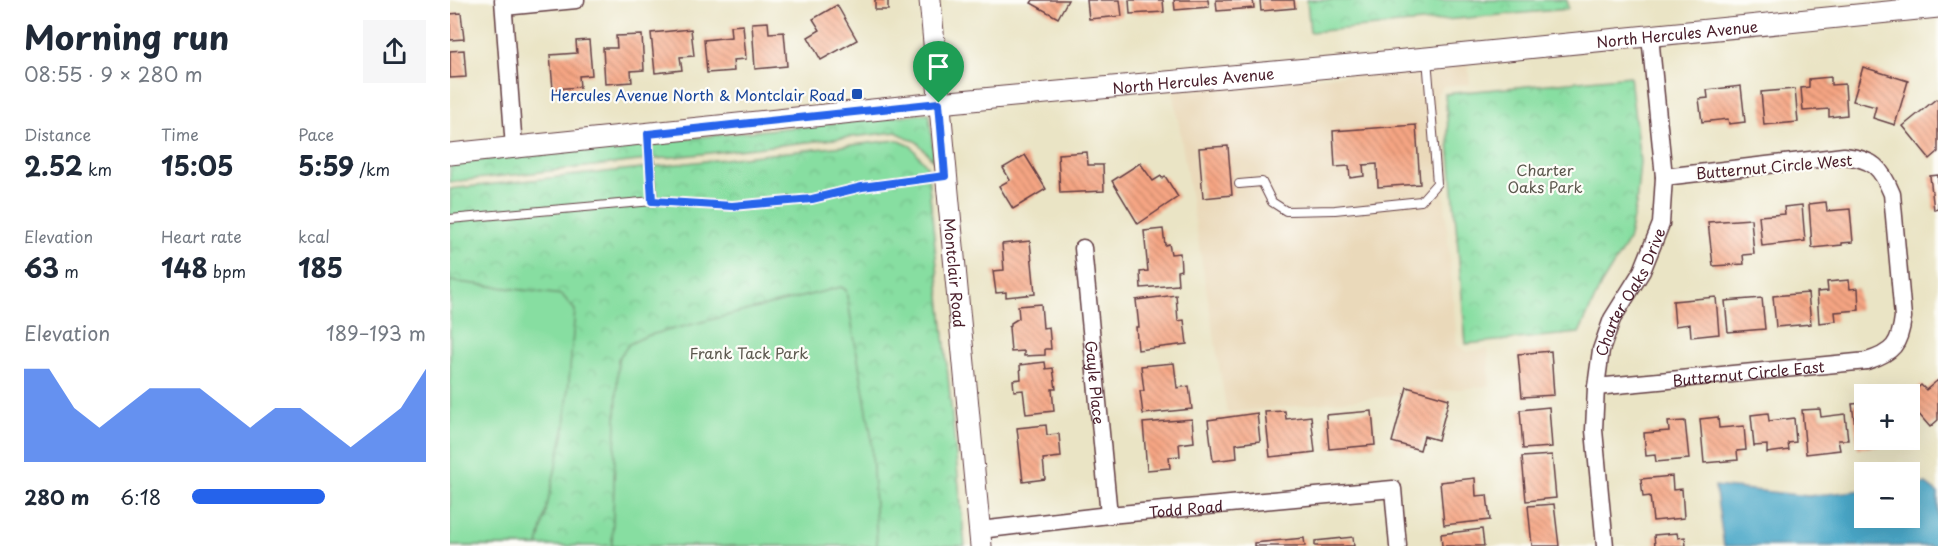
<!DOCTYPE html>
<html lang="en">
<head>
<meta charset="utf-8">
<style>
  body { margin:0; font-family:"Playpen Sans",sans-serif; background:#f6f6f7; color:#1f2937; height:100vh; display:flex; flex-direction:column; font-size:22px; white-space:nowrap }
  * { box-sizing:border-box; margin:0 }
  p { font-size:20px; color:#747a83 }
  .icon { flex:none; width:33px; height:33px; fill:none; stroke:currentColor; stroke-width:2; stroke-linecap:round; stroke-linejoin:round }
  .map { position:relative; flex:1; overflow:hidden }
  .details { display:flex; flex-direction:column; background:#fff; width:450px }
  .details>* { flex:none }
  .fabs { position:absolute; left:1404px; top:384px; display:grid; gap:12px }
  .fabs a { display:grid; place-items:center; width:66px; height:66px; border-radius:0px; background:#fff; box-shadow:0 6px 24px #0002; font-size:30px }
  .pin { position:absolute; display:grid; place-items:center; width:51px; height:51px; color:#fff; margin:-62px -26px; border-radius:50% 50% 50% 0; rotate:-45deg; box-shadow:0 0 6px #0007 }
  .pin .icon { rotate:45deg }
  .round { display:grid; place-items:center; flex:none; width:63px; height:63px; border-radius:0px; background:#f6f6f7 }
  .head { display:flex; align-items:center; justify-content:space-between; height:102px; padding:0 24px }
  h1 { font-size:33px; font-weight:700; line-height:45px }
  .metrics { display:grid; grid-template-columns:repeat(3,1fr); gap:9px; height:102px; padding:6px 24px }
  .metrics div { display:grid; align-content:center }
  .metrics b { font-size:26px; font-weight:700 }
  .metrics small { font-size:16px; font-weight:400 }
  .metrics p { font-size:16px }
  .chart { height:168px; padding:12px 24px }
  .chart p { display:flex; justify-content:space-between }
  .chart svg { width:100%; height:108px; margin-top:6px; fill:#2563eb; opacity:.7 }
  ul { padding:0 24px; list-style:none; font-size:20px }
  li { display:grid; grid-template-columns:96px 72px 1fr; align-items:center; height:45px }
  li i { height:15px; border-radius:8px; background:#2563eb }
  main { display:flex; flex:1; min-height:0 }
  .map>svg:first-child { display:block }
  .built { fill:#ead9ba }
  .park { fill:url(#park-crowns); stroke:#687e66; stroke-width:1.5 }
  .pitch { fill:#87dea1; stroke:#687e66; stroke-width:1.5 }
  .water { fill:#4aa7c8; stroke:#4a637a; stroke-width:1.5 }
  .building { fill:url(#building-back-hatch) }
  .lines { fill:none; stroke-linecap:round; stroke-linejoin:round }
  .service-casing { stroke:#623d42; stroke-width:10 }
  .minor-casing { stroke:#623d42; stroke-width:19 }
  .tertiary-casing { stroke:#623d42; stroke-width:23 }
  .service { stroke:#fff; stroke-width:8 }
  .minor { stroke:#fff; stroke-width:16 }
  .tertiary { stroke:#fff; stroke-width:21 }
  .route-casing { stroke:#fff; stroke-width:12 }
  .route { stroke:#2563eb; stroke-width:8 }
  .transit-dot { fill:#1a4fb4; stroke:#fdfcf7; stroke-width:2 }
  .labels { text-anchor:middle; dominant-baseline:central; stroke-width:4.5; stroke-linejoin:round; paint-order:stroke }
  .street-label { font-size:15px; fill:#4a1f2b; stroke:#fdfcf7 }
  .transit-label { font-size:15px; fill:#164399; stroke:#fdfcf7; text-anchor:end }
  .park-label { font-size:15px; fill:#5c584e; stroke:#fdfcf7 }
</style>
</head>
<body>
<main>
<section class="details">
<div class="head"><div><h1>Morning run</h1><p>08:55 · 9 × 280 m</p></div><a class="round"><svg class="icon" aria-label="share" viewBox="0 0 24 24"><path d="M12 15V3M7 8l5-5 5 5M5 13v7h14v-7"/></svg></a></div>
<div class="metrics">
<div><p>Distance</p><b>2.52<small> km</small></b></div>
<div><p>Time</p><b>15:05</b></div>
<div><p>Pace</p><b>5:59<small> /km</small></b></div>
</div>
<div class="metrics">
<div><p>Elevation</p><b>63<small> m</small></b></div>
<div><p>Heart rate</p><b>148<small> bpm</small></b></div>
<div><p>kcal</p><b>185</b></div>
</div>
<div class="chart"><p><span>Elevation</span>189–193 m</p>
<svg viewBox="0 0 160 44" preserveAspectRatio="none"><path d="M0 44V6L10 6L20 22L30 30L40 22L50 14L60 14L70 14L80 22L90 30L100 22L110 22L120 30L130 38L140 30L150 22L160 6V44z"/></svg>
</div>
<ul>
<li><b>280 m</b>6:18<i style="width:57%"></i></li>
</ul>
</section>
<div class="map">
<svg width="1488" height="546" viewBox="0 0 1488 546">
  <defs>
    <pattern id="park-crowns" width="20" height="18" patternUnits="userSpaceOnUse" patternTransform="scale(1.5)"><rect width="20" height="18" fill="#87dea1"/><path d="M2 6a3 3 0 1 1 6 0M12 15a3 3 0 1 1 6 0" fill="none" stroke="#76be8b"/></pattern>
    <pattern id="building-back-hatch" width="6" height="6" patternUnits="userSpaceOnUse" patternTransform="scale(1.5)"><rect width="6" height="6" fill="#f6a583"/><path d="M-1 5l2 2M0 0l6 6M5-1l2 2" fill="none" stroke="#c9866b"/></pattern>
  </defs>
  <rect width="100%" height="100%" fill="#fdfcf7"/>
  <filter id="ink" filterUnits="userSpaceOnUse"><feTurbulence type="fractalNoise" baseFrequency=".0167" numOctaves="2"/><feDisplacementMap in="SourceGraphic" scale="12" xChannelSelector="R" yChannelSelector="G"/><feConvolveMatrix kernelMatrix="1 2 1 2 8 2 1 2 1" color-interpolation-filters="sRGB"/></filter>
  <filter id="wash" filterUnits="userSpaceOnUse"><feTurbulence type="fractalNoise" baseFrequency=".008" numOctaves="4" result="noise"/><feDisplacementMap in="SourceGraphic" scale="24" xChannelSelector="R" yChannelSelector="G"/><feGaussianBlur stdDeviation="1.35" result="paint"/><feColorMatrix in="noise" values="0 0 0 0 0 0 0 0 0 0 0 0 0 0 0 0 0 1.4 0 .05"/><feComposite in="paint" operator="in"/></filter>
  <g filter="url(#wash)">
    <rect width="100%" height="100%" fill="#eae4c5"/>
    <polygon class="built" points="1018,63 1020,84 994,86 986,95 1007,345 1017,352 1038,349 1040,386 777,413 723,90 791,84 811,85 851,79"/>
    <g class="park">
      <polygon points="857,0 1117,0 1118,9 860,32"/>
      <polygon points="1180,76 1190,162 1186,204 1178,241 1151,285 1129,333 1016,344 995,94"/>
      <polygon points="479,113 484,161 467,142 446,132 0,182 0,163"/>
      <polygon points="447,140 461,146 477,166 515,546 0,546 0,189"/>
    </g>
    <g class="pitch">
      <polygon points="0,281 112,295 125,310 115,427 88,546 0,546"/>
      <polygon points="391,287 396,290 421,434 427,546 162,546 168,359 179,344 196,336"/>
    </g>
    <polygon class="water" points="1476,484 1488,493 1488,546 1274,546 1265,486 1358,496 1414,490 1414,518 1460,518 1460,486"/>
    <g id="blocks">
      <g class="building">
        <rect x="425" y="0" width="13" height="10"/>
        <polygon points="583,0 618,0 608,18 581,3"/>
        <polygon points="637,0 670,0 672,16 639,19"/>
        <polygon points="679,0 713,0 714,12 680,14"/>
        <polygon points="724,0 758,0 759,7 725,10"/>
        <polygon points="766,0 803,0 804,8 767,11"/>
        <polygon points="810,0 844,0 845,8 811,11"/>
        <polygon points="387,5 407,40 371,60 358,37 370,30 363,19"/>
        <polygon points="11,13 14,39 0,40 0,14"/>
        <polygon points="318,22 319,33 334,32 337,66 305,69 302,23"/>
        <polygon points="293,25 296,59 283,60 284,71 257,73 254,40 281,37 280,26"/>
        <polygon points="241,29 244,56 230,57 232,70 205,73 201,33"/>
        <polygon points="192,35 194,70 181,71 182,82 155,84 153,48 167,48 166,36"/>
        <polygon points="139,40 142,75 129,76 130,87 103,89 100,55 127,53 126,41"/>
        <polygon points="14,50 16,77 0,78 0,51"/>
        <polygon points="1413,67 1458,81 1445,125 1423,118 1426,107 1403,101"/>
        <polygon points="1381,77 1381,85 1395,84 1397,115 1379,117 1379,109 1353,111 1351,88 1359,87 1359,79"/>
        <polygon points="1291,86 1295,122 1279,124 1278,119 1252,122 1249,99 1258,98 1257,90"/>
        <polygon points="1345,89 1348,122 1314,125 1311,92"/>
        <polygon points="1486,99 1488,101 1488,152 1480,159 1453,126"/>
        <polygon points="966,125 970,184 928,187 927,164 913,165 914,176 900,178 899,166 885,167 883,131"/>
        <polygon points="778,146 782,195 753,198 749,148"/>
        <polygon points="637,152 638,165 653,165 654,191 610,193 608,154"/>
        <polygon points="575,155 596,189 563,209 549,186 560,180 553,168"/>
        <polygon points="690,163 703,181 711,176 712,178 715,176 728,197 688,224 662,181"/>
        <polygon points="1488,175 1488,209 1484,210 1480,176"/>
        <polygon points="1376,202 1377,211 1400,209 1403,242 1392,243 1392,245 1362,248 1359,204"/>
        <polygon points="1352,205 1355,241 1312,246 1309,216 1335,214 1334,207"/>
        <polygon points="1301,219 1304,254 1293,255 1294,264 1263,266 1258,222"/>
        <polygon points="713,229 715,245 719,244 721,254 730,253 731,270 727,271 728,285 691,288 690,272 698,271 694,231"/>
        <polygon points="580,241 585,294 556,297 556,292 546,293 543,271 554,270 552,244"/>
        <polygon points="1399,280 1400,289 1408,288 1409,310 1385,312 1386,321 1369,323 1367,292 1378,291 1377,282"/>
        <polygon points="1358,293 1361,324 1326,327 1323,296"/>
        <polygon points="726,295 728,321 734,320 737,344 688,350 686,327 689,327 686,300"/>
        <polygon points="1266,297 1269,334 1241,337 1240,324 1225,326 1223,301"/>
        <polygon points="1312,298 1315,329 1278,332 1275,301"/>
        <polygon points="591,304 593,328 599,327 601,349 595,349 595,355 574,356 574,351 561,352 559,327 561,326 561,323 569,318 568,306"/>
        <polygon points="1101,351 1104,395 1072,397 1068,354"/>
        <polygon points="595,362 596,369 603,368 606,389 602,389 604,411 576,414 573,390 564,391 563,380 571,379 570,365"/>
        <polygon points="724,363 727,388 739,386 742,409 693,414 690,391 694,391 691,366"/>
        <polygon points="1488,380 1488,420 1480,427 1460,404 1460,395 1471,385 1476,390"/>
        <polygon points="957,387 999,399 988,440 974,436 970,450 942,442"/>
        <polygon points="1414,403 1414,440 1440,440 1440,445 1408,448 1402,404"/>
        <polygon points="1099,407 1102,447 1073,449 1070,410"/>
        <polygon points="1370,409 1371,417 1395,414 1398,440 1388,440 1390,450 1356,454 1352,410"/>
        <polygon points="835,411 836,419 861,416 865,452 820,457 815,412"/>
        <polygon points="922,411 925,445 879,449 876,415"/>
        <polygon points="807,413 810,441 786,444 787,458 763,461 758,420"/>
        <polygon points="1318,413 1319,421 1344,418 1346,442 1338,443 1339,450 1317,453 1317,445 1304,446 1301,415"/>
        <polygon points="1268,417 1269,428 1294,426 1296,450 1287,451 1288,460 1254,463 1250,419"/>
        <polygon points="742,419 744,442 729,444 730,456 719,457 720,468 697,470 693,423"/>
        <polygon points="1235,421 1239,459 1206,462 1205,455 1196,456 1194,433 1219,431 1218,422"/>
        <polygon points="596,425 597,435 609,434 611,457 593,459 595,479 573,482 567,428"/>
        <polygon points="1102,455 1106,498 1076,501 1072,457"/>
        <polygon points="1222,476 1223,490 1232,489 1234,518 1203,521 1200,496 1193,497 1191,479"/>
        <polygon points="1025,478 1026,496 1037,495 1040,520 994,525 990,482"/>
        <polygon points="1104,504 1109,546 1082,546 1078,506"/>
        <polygon points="1032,529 1034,546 992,546 991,534"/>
        <polygon points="1227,533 1228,538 1235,537 1236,546 1205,546 1204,535"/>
        <polygon points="903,537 904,546 865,546 865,541"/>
        <polygon points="854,538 855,546 804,546 804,543"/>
      </g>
    </g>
  </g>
  <g filter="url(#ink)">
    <use href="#blocks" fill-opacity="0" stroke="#623d42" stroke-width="1.5"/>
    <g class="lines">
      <defs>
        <g id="service">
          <polyline points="198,135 203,201"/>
          <polyline points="789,184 812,182 822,202 836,211 885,210 971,201 987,183 977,58"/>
          <polyline points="0,219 203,201 282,206 362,199 412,187 495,176"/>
        </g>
        <g id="minor">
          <polyline points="53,0 64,148"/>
          <polyline points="54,7 126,0"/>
          <path id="s1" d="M633,248L659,515"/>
          <path id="s2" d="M1146,387L1417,361C1443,353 1450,344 1453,317L1442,194C1431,167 1423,159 1394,156L1214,177"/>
          <path id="s3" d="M530,530L659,515L943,489L948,546"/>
          <path id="s4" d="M1155,546L1144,430L1146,387L1151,350L1162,319L1192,271L1211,224L1214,177L1200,36"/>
        </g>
        <g id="tertiary">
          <path id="s5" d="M480,0L531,546"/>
          <path id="s6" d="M0,154L489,103L977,58L1488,7"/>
        </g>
      </defs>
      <use href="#service" class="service-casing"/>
      <use href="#minor" class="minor-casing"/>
      <use href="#tertiary" class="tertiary-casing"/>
      <use href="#service" class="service"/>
      <use href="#minor" class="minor"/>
      <use href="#tertiary" class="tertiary"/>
    </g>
  </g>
  <g class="lines" filter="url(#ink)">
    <defs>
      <polygon id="route" points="489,103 495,176 412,187 362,199 282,206 202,201 198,134"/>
    </defs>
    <use href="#route" class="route-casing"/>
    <use href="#route" class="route"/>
  </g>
  <rect class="transit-dot" x="401" y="88" width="12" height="12" rx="3"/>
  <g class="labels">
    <g class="street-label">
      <text stroke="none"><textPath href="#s6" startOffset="1233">North Hercules Avenue</textPath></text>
      <text stroke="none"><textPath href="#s6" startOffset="747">North Hercules Avenue</textPath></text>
      <text transform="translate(1324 166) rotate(-5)">Butternut Circle West</text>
      <text stroke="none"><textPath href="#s5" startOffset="274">Montclair Road</textPath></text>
      <text stroke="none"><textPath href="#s4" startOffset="262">Charter Oaks Drive</textPath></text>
      <text stroke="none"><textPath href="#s2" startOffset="153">Butternut Circle East</textPath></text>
      <text stroke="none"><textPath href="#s1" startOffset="135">Gayle Place</textPath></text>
      <text stroke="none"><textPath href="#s3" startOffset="207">Todd Road</textPath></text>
    </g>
    <g class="transit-label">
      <text x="395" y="94">Hercules Avenue North &amp; Montclair Road</text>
    </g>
    <g class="park-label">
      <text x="1095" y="169">Charter<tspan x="1095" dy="17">Oaks Park</tspan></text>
      <text x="299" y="352">Frank Tack Park</text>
    </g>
  </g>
</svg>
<div class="fabs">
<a>+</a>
<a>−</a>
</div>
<div class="pin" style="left:489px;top:103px;background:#1e9e55"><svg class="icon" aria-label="arrive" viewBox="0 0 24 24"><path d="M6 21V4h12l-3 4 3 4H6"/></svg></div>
</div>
</main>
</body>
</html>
